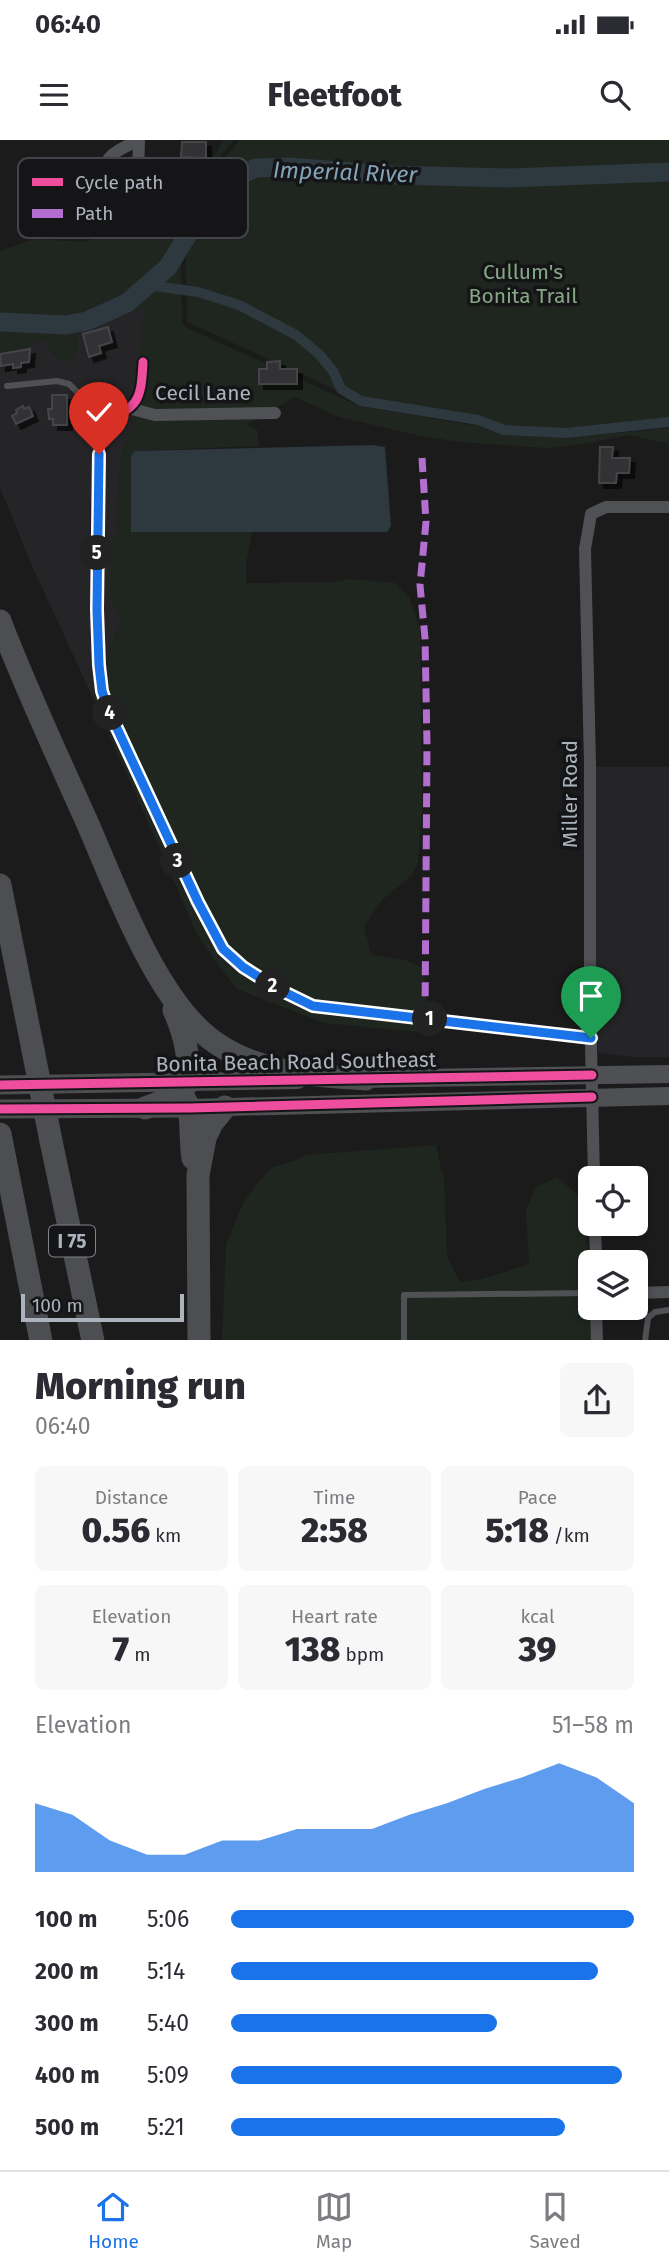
<!DOCTYPE html>
<html lang="en">
<head>
<meta charset="utf-8">
<style>
  body { margin:0; font-family:"Fira Sans",sans-serif; background:#f7f7f7; color:#2b2b33; height:100vh; display:flex; flex-direction:column; font-size:26px; white-space:nowrap }
  * { box-sizing:border-box; margin:0 }
  p { font-size:23px; color:#7c7c81 }
  .icon { flex:none; width:38px; height:38px; fill:none; stroke:currentColor; stroke-width:2; stroke-linecap:round; stroke-linejoin:round }
  .map { position:relative; height:1200px; overflow:hidden }
  .side { display:flex; flex-direction:column; background:#fff; flex:1 }
  .side>* { flex:none }
  .tools { position:absolute; left:578px; top:1026px; display:grid; gap:14px }
  .tools a { display:grid; place-items:center; width:70px; height:70px; border-radius:10px; background:#fff; box-shadow:0 4px 10px #0003; font-size:35px }
  .scale { position:absolute; left:21px; bottom:18px; width:163px; box-sizing:border-box; padding-left:7px; border:4px solid #acb3bc; border-top:0; font-size:19px; line-height:24px; white-space:nowrap; color:#acb3bc; -webkit-text-stroke:5px #151518; paint-order:stroke }
  .pin { position:absolute; display:grid; place-items:center; width:60px; height:60px; color:#fff; margin:-72px -30px; border-radius:50% 50% 50% 0; rotate:-45deg; box-shadow:0 0 7px #0007 }
  .pin .icon { rotate:45deg }
  .km { position:absolute; width:35px; height:35px; margin:-18px; border-radius:50%; background:#222; color:#fff; font-size:19px; line-height:35px; text-align:center }
  .round { display:grid; place-items:center; flex:none; width:74px; height:74px; border-radius:10px; background:#f7f7f7 }
  .overview { display:flex; align-items:center; justify-content:space-between; height:119px; padding:0 35px }
  h1 { font-size:38px; font-weight:800; line-height:52px }
  .metrics { display:grid; grid-template-columns:repeat(3,1fr); gap:10px; height:119px; padding:7px 35px }
  .metrics div { display:grid; align-content:center; border-radius:10px; background:#f7f7f7; text-align:center }
  .metrics b { font-size:35px; font-weight:800 }
  .metrics small { font-size:19px; font-weight:400 }
  .metrics p { font-size:19px }
  .chart { height:196px; padding:14px 35px }
  .chart p { display:flex; justify-content:space-between }
  .chart svg { width:100%; height:126px; margin-top:7px; fill:#1a73e8; opacity:.7 }
  ul { padding:0 35px; list-style:none; font-size:23px }
  li { display:grid; grid-template-columns:112px 84px 1fr; align-items:center; height:52px }
  li i { height:18px; border-radius:9px; background:#1a73e8 }
  .status { display:flex; justify-content:space-between; align-items:center; height:49px; padding:0 35px; background:#fff; direction:ltr }
  .status svg { height:19px; fill:currentColor }
  header { display:flex; justify-content:space-between; align-items:center; height:91px; padding:0 35px; background:#fff; font-size:32px; font-weight:800 }
  .dock { display:flex; justify-content:space-around; align-items:center; height:98px; border-top:2px solid #e1e1e2; background:#fff; font-size:19px; color:#7c7c81 }
  .dock a { display:grid; justify-items:center; gap:4px }
  .dock .selected { color:#1a73e8 }
  .map>svg:first-child { display:block }
  .built { fill:#252528 }
  .green { fill:#1f261f }
  .water { fill:#2d383f }
  .lines { fill:none; stroke-linecap:round; stroke-linejoin:round }
  .canal { stroke:#2d383f; stroke-width:10 }
  .river { stroke:#2d383f; stroke-width:19 }
  .building { fill:#333334; stroke:#444548; stroke-width:2; filter:url(#shadow) }
  .lane { stroke:#4f5155; stroke-width:6 }
  .street { stroke:#4f5155; stroke-width:12 }
  .secondary { stroke:#4e5053; stroke-width:18 }
  .primary { stroke:#4d4e50; stroke-width:19 }
  .highway { stroke:#4d4e51; stroke-width:23 }
  .highway-bridge { stroke:#4d4e51; stroke-width:23 }
  .quiet { stroke:#b36fd0; stroke-width:7; stroke-dasharray:14 7; stroke-linecap:butt }
  .cycleway-casing { stroke:#151518; stroke-width:13 }
  .cycleway { stroke:#ef4d9e; stroke-width:9 }
  .route-casing { stroke:#fff; stroke-width:14 }
  .route { stroke:#1a73e8; stroke-width:9 }
  .labels { text-anchor:middle; dominant-baseline:central; stroke-width:7; stroke-linejoin:round; paint-order:stroke }
  .shield { fill:#151518; stroke:#7f848b; stroke-width:2 }
  .shield-label { font-size:19px; font-weight:bold; fill:#acb3bc }
  .park-label { font-size:21px; fill:#84a883; stroke:#151518 }
  .street-label { font-size:21px; fill:#acb3bc; stroke:#151518 }
  .water-label { font-size:23px; font-style:italic; fill:#83a4b8; stroke:#151518 }
  .key { fill:#151518; stroke:#424449; stroke-width:2 }
  .key-label { font-size:19px; fill:#acb3bc }
</style>
</head>
<body>
<div class="status"><b>06:40</b><svg viewBox="0 0 49 12"><path d="M0 12V9h3v3zM5 12V6h3v6zM10 12V3h3v9zM15 12V0h3v12zM26 1h20v11H26zM47 4h2v5h-2z"/></svg></div>
<header><svg class="icon" aria-label="menu" viewBox="0 0 24 24"><path d="M4 6h16M4 12h16M4 18h16"/></svg>Fleetfoot<svg class="icon" aria-label="search" viewBox="0 0 24 24"><circle cx="10" cy="10" r="6"/><path d="M15 15l6 6"/></svg></header>
<div class="map">
<svg width="669" height="1201" viewBox="0 0 669 1201">
  <defs>
    <filter id="shadow"><feDropShadow dx="5" dy="5" stdDeviation="0" flood-color="#0009"/></filter>
  </defs>
  <rect width="100%" height="100%" fill="#1b1b1c"/>
  <g class="built">
    <polygon points="145,169 131,295 126,299 120,326 116,393 111,410 110,458 121,479 93,558 34,430 0,348 0,232 8,231 29,205 45,199 53,215 77,212 76,199 80,190 90,184 112,179 128,172"/>
    <polygon points="591,627 669,627 669,917 633,917 598,913"/>
  </g>
  <g class="green">
    <path d="M224,0H234L180,64L182,182L185,187L359,266L477,286L504,295L566,298L669,288V309L667,303L628,295L584,304L546,308L460,302L421,296L339,277L295,257L247,284L258,291V306L135,311L132,392H252L246,424V443L334,442L349,439L395,443L409,457L420,489L422,671L418,722L412,735L382,760L364,786L371,815L405,820L423,828L427,863L428,893L324,883L237,849L215,821L197,794L93,558L121,479L110,458V425L111,410L116,393L120,326L126,299L131,295L144,169L90,184L80,190L76,199L77,212L72,221C56,223 51,211 45,199L29,205L8,231L0,232V111L34,99L86,102L135,79L152,64L183,50L209,24Z"/>
    <polygon points="240,0 669,0 669,282 566,293 504,290 478,280 361,261 187,182 185,66"/>
    <polygon points="436,1005 442,1034 444,1035 447,1116 460,1142 483,1139 529,1124 526,1070 536,1047 557,1037 577,1054 591,1122 590,1167 593,1167 593,1200 222,1201 226,1104 245,1059 271,1028 297,1020 305,1015"/>
  </g>
  <polygon class="water" points="372,305 385,307 391,386 387,392 131,392 131,316 135,311"/>
  <g class="lines">
    <polyline class="canal" points="147,145 198,152 239,165 296,195 319,214 333,231 341,249 361,261 478,280 504,290 566,293 669,282"/>
    <polyline class="river" points="0,182 66,185 87,181 127,163 168,127 201,73 220,53 240,35 256,28 288,27 391,35 508,38 669,32"/>
  </g>
  <g class="building">
    <polygon points="182,2 206,2 206,18 181,17"/>
    <polygon points="108,187 112,202 99,206 101,213 89,217 83,194"/>
    <polygon points="30,209 29,222 21,223 21,227 13,228 13,224 1,226 0,214"/>
    <polygon points="280,221 280,229 297,229 297,244 259,244 259,229 267,229 267,222"/>
    <polygon points="52,255 67,255 67,285 53,285 53,279 49,279 48,269 52,269"/>
    <polygon points="23,266 24,269 29,267 33,276 16,284 12,276 17,273 16,270"/>
    <polygon points="600,307 613,307 612,318 630,318 629,333 617,333 616,343 599,343"/>
  </g>
  <g class="lines">
    <g class="lane">
      <polyline points="7,246 57,241 69,244 100,274 102,283"/>
      <polyline points="404,1201 404,1155 590,1153"/>
      <polyline points="645,1201 648,1178 655,1172 669,1170"/>
    </g>
    <g class="street">
      <path d="M138,0C119,11 99,14 107,42L115,46L126,43L138,34L139,0"/>
      <path d="M143,222C141,263 138,266 102,283L97,365V470L99,525L102,551L108,569L198,762L223,809L243,827L276,848L313,866L591,898"/>
      <polyline points="132,269 155,275 275,273"/>
      <polyline points="594,1038 590,861 590,623 585,409 591,374 606,367 669,367"/>
      <polyline points="595,1083 596,1122"/>
      <polyline points="635,1153 669,1152"/>
      <polyline points="596,1167 597,1201"/>
    </g>
    <g class="secondary">
      <polyline points="354,939 669,934"/>
      <polyline points="189,942 298,940"/>
      <polyline points="190,968 669,956"/>
    </g>
    <g class="primary">
      <polyline points="0,945 174,942"/>
      <polyline points="0,969 190,968"/>
    </g>
    <g class="highway">
      <path d="M0,481C26,549 57,615 87,682C115,746 154,855 209,898C255,934 311,935 366,939"/>
      <polyline points="0,745 33,910"/>
      <path d="M161,942C201,958 187,983 193,1018"/>
      <path d="M145,968L169,959L189,942C189,915 185,895 174,870"/>
      <polyline points="0,994 41,1201"/>
      <polyline points="51,1001 93,1201"/>
      <polyline points="199,1201 198,1035 205,998 212,983 225,967"/>
    </g>
    <polyline class="highway-bridge" points="33,910 51,1001"/>
    <polyline class="quiet" points="422,318 426,382 420,445 425,498 427,604 425,879"/>
    <defs>
      <g id="cycleway">
        <path d="M143,222C141,263 138,266 102,283L97,365V470L99,525L102,551L108,569L198,762L223,809L243,827L276,848L313,866L591,898"/>
        <polyline points="0,945 592,935"/>
        <polyline points="0,969 190,968 592,957"/>
      </g>
    </defs>
    <use href="#cycleway" class="cycleway-casing"/>
    <use href="#cycleway" class="cycleway"/>
  </g>
  <g class="lines">
    <defs>
      <polyline id="route" points="99,314 97,470 99,525 102,551 108,569 198,762 223,809 243,827 276,848 313,866 591,898"/>
    </defs>
    <use href="#route" class="route-casing"/>
    <use href="#route" class="route"/>
  </g>
  <g class="labels">
    <rect class="shield" x="49" y="1085.5" width="46" height="31" rx="5"/>
    <g class="shield-label">
      <text x="72" y="1101">I 75</text>
    </g>
    <g class="park-label">
      <text x="523" y="132">Cullum's<tspan x="523" dy="24">Bonita Trail</tspan></text>
    </g>
    <g class="street-label">
      <text x="203" y="253">Cecil Lane</text>
      <text transform="translate(570 654) rotate(-90)">Miller Road</text>
      <text transform="translate(296 922) rotate(-1)">Bonita Beach Road Southeast</text>
    </g>
    <g class="water-label">
      <text transform="translate(345 32) rotate(2)">Imperial River</text>
    </g>
  </g>
  <rect x="18" y="18" width="230" height="80" rx="10" class="key"/>
  <rect x="32" y="38" width="31" height="8" fill="#ef4d9e"/>
  <rect x="32" y="69" width="31" height="9" fill="#b36fd0"/>
  <g class="key-label">
    <text x="75" y="49">Cycle path</text>
    <text x="75" y="80">Path</text>
  </g>
</svg>
<div class="tools">
<a><svg class="icon" aria-label="locate" viewBox="0 0 24 24"><circle cx="12" cy="12" r="6"/><path d="M12 2v4M12 18v4M2 12h4M18 12h4"/></svg></a>
<a><svg class="icon" aria-label="layers" viewBox="0 0 24 24"><path d="M12 4l9 5-9 5-9-5zM3 14l9 5 9-5"/></svg></a>
</div>
<div class="scale">100 m</div>
<div class="pin" style="left:591px;top:898px;background:#1e9e55"><svg class="icon" aria-label="arrive" viewBox="0 0 24 24"><path d="M6 21V4h12l-3 4 3 4H6"/></svg></div>
<div class="pin" style="left:99px;top:314px;background:#d93025"><svg class="icon" aria-label="check" viewBox="0 0 24 24"><path d="M5 12l5 5 9-10"/></svg></div>
<b class="km" style="left:430px;top:879px">1</b>
<b class="km" style="left:273px;top:846px">2</b>
<b class="km" style="left:178px;top:721px">3</b>
<b class="km" style="left:110px;top:573px">4</b>
<b class="km" style="left:97px;top:413px">5</b>
</div>
<section class="side">
<div class="overview"><div><h1>Morning run</h1><p>06:40</p></div><a class="round"><svg class="icon" aria-label="share" viewBox="0 0 24 24"><path d="M12 15V3M7 8l5-5 5 5M5 13v7h14v-7"/></svg></a></div>
<div class="metrics">
<div><p>Distance</p><b>0.56<small> km</small></b></div>
<div><p>Time</p><b>2:58</b></div>
<div><p>Pace</p><b>5:18<small> /km</small></b></div>
</div>
<div class="metrics">
<div><p>Elevation</p><b>7<small> m</small></b></div>
<div><p>Heart rate</p><b>138<small> bpm</small></b></div>
<div><p>kcal</p><b>39</b></div>
</div>
<div class="chart"><p><span>Elevation</span>51–58 m</p>
<svg viewBox="0 0 160 44" preserveAspectRatio="none"><path d="M0 44V20L10 24L20 33L30 38L40 38L50 33L60 33L70 29L80 29L90 29L100 24L110 20L120 15L130 11L140 6L150 11L160 20V44z"/></svg>
</div>
<ul>
<li><b>100 m</b>5:06<i style="width:100%"></i></li>
<li><b>200 m</b>5:14<i style="width:91%"></i></li>
<li><b>300 m</b>5:40<i style="width:66%"></i></li>
<li><b>400 m</b>5:09<i style="width:97%"></i></li>
<li><b>500 m</b>5:21<i style="width:83%"></i></li>
</ul>
</section>
<nav class="dock">
<a class="selected"><svg class="icon" aria-label="home" viewBox="0 0 24 24"><path d="M3 11l9-7 9 7M6 9v11h12V9"/></svg>Home</a>
<a><svg class="icon" aria-label="map" viewBox="0 0 24 24"><path d="M3 6l6-2 6 2 6-2v14l-6 2-6-2-6 2zM9 4v14M15 6v14"/></svg>Map</a>
<a><svg class="icon" aria-label="saved" viewBox="0 0 24 24"><path d="M7 4h10v16l-5-4-5 4z"/></svg>Saved</a>
</nav>
</body>
</html>
